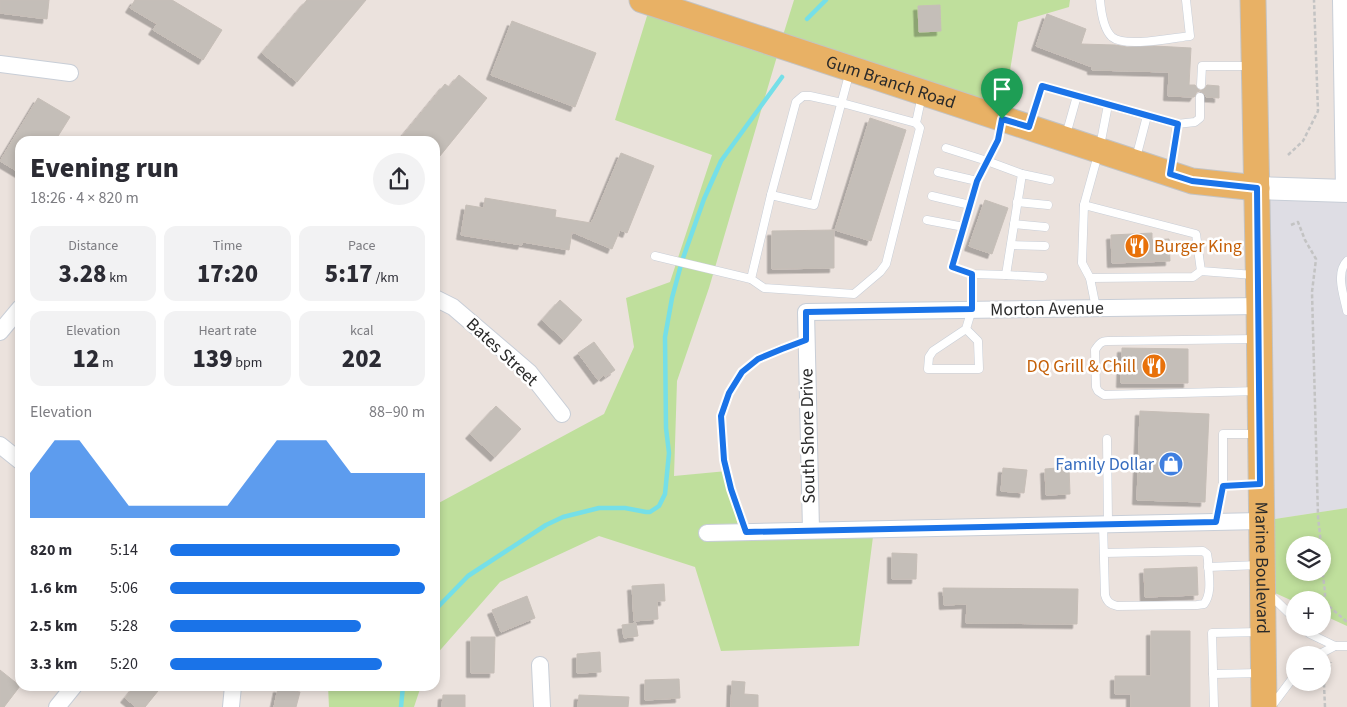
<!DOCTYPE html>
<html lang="en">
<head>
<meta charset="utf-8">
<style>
  body { margin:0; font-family:"Source Sans 3",sans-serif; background:#f2f2f3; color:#2b2b33; height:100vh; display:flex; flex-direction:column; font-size:19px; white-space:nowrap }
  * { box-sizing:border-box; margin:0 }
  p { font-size:16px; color:#7c7c81 }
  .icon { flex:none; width:28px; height:28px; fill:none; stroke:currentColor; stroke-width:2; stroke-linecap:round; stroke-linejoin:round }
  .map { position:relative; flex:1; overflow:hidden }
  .details { position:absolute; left:15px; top:136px; width:425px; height:555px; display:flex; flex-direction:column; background:#fff; border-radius:15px; box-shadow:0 2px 8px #0003 }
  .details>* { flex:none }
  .buttons { position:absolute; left:1286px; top:536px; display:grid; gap:10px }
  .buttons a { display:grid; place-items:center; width:45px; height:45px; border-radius:50%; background:#fff; box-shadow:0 2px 8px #0003; font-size:25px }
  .pin { position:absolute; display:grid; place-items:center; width:42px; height:42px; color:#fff; margin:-51px -21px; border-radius:50% 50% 50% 0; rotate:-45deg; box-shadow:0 0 5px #0007 }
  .pin .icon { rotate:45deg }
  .round { display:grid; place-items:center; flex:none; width:52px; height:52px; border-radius:26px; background:#f2f2f3 }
  .headline { display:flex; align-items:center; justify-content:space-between; height:85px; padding:0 15px }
  h1 { font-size:28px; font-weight:800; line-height:38px }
  .stats { display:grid; grid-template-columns:repeat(3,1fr); gap:8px; height:85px; padding:5px 15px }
  .stats div { display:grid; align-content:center; border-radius:12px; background:#f2f2f3; text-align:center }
  .stats b { font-size:25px; font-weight:800 }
  .stats small { font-size:14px; font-weight:400 }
  .stats p { font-size:14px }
  .chart { height:140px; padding:10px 15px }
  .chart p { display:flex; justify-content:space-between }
  .chart svg { width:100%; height:90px; margin-top:5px; fill:#1a73e8; opacity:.7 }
  ul { padding:0 15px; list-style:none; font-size:16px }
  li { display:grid; grid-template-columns:80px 60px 1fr; align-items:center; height:38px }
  li i { height:12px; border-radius:6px; background:#1a73e8 }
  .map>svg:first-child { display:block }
  .industrial { fill:#dedde4 }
  .green { fill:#bfdf9c; fill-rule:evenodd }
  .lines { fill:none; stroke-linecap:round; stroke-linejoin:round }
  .stream { stroke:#75dfe8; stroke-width:4.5 }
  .building { fill:#c4beb8; stroke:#c6beb7; filter:url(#shadow) }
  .lane-casing { stroke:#c8ced7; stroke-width:9 }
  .street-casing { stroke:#c8ced7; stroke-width:18 }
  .secondary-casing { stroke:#c8ced7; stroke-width:24 }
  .primary-casing { stroke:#c3c3c3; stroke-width:27 }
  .path { stroke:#c3c3c3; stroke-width:2.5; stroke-dasharray:4 2.5; stroke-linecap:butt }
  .lane { stroke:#fff; stroke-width:8 }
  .street { stroke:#fff; stroke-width:16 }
  .secondary { stroke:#fff; stroke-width:22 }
  .primary { stroke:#e8b165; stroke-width:25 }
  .route-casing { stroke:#fff; stroke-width:10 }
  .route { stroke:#1a73e8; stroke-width:6 }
  .labels { text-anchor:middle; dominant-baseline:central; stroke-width:5; stroke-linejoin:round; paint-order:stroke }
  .street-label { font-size:18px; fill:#2a2a2a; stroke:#fff }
  .food-label { font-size:18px; fill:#c56008; stroke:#fff; text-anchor:start }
  .shop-label { font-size:18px; fill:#366cbe; stroke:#fff; text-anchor:end }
</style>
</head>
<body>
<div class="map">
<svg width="1347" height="707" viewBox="0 0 1347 707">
  <defs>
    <filter id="shadow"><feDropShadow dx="-4.5" dy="4.5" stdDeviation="0" flood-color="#0004"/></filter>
  </defs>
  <rect width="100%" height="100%" fill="#ebe2dd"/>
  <polygon class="industrial" points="1257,188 1347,191 1347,508 1261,521"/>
  <g class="green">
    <polygon points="794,0 1070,0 1069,7 1018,22 1002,119 780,46 709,288 677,381 674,476 727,471 739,532 874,529 859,646 721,651 695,567 599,536 500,582 435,656 435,505 604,414 634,347 626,298 670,282 712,155 615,120 651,3 780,45"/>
    <path d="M1347,508V626L1323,615L1322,600H1295V602L1262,587L1261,521ZM1295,545H1322V572H1295Z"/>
    <polygon points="328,686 421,686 414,707 329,707"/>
  </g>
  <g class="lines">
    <g class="stream">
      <polyline points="807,19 826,0"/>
      <polyline points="435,610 468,576 546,525 563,517 599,508 625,508 646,512 650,512 659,506 665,494 669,453 666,428 665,337 672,298 682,261 704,199 721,161 782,77"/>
      <polyline points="401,707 403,686"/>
    </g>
  </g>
  <g class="building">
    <polygon points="0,0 49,0 47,19 0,13"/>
    <polygon points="135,0 172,0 222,30 203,60 153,30 157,24 130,8"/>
    <polygon points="307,0 366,0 297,82 262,53"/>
    <polygon points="940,5 941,31 919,32 918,6"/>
    <polygon points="1047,14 1086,29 1081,44 1115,45 1127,47 1155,46 1191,48 1189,85 1195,85 1198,89 1201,91 1205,88 1207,85 1219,86 1219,98 1206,97 1205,94 1200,91 1197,92 1194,97 1168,96 1169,72 1092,70 1092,67 1036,46"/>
    <polygon points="512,21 596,53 575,107 491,75"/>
    <polygon points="459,75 487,98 435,162 435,141 398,141 445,84 449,87"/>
    <polygon points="38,98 70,117 55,141 20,141 20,173 0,161"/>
    <polygon points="870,118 906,130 871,241 835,230"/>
    <polygon points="621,153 654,166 627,233 620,230 612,249 572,232 569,250 523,242 522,245 461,235 466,205 484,208 485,198 556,210 555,217 591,223 592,220 593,220"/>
    <polygon points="985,200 1008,208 992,254 969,246"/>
    <polygon points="834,230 834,268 772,269 772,231"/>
    <polygon points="1152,233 1152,240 1169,239 1170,261 1112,263 1111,235"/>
    <polygon points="560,300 582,320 564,340 542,320"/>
    <polygon points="594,342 615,370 605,377 604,375 598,380 578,353"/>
    <polygon points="1122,348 1188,349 1188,383 1121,383"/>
    <polygon points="496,406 521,429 495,457 470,434"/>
    <polygon points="1140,411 1209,414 1205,502 1137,500"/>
    <polygon points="1069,467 1070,494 1046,495 1045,469"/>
    <polygon points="1003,468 1027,470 1024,493 1001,491"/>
    <polygon points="892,553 917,554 916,579 892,579"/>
    <polygon points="1197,567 1198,595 1145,597 1144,569"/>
    <polygon points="664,584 665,601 657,601 658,619 634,621 632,586"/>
    <polygon points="943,588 1078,589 1077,624 966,623 967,604 944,605"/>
    <polygon points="527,596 535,618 501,632 492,610"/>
    <polygon points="636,623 638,636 624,638 622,625"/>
    <polygon points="1151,631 1190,631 1190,707 1131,707 1131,694 1115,694 1115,676 1151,676"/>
    <polygon points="471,637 495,637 494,673 471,673"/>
    <polygon points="600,652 601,672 577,673 577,654"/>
    <polygon points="0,670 20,686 4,707 0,707"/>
    <polygon points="679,679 680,698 645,700 645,680"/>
    <polygon points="732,681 745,682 744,694 758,695 758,707 731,707"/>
    <polygon points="135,686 162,686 145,707 136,707 125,698"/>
    <polygon points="278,688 300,692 296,707 274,707"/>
    <polygon points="443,695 465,695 465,707 442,707"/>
    <polygon points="579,695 629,697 628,707 578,707"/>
  </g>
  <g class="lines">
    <defs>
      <g id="lane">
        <path d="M1100,0C1101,11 1103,29 1112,37C1125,48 1172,38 1190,36L1186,0"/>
        <polyline points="850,71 814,205 771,195 751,279 764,288 854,294 880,272 886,264 920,128 916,123 922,95"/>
        <polyline points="1201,85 1202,66 1251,66"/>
        <polyline points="1147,116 1177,124"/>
        <polyline points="1030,124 1042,86 1147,116 1136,158"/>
        <polyline points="1066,135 1077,96"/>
        <polyline points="946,148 987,161 1022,174 1006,275 972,274 952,267 977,181 998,140 1001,123"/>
        <polyline points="1171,169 1177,124 1195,122 1200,118 1200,97"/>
        <polyline points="938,172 977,181"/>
        <polyline points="1022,174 1050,180"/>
        <polyline points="771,195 796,102 803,96 810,96 842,103 916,123"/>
        <polyline points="932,196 970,205"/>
        <polyline points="1017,202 1048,205"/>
        <polyline points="1084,205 1099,151 1108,105"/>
        <polyline points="927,220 964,227"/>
        <polyline points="1014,224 1045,227"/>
        <polyline points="1011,245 1045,246"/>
        <polyline points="655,256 751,279"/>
        <path d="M1347,261C1335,273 1344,296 1347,311"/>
        <polyline points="1201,271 1196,234 1084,205 1082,263 1090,278 1193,277 1201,271 1254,275"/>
        <polyline points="1006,275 1043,277"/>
        <polyline points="1090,278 1096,308"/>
        <polyline points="966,329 978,341 979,369 928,369 929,357 933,351 966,329 972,309 972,274"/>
        <path d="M1257,339L1108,341C1101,341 1099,344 1095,350L1096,387L1098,391L1104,395L1258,391"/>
        <polyline points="1258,434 1223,434 1223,486 1259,484"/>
        <polyline points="1107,439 1108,523"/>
        <polyline points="1216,522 1223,486"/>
        <path d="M1103,524L1105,595C1107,602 1110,604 1117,606L1197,605L1204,604C1213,592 1208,574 1208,560L1207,554L1203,551L1104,553"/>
        <polyline points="746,532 731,489 724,460 721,416 729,393 742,372 759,359 781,349 806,340"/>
        <polyline points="1208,567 1259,565"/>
        <polyline points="1268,593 1295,619"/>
        <polyline points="1303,628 1310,634 1335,646 1347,646"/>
        <polyline points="1318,655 1335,646"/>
        <polyline points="1213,674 1261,673"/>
        <polyline points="1214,707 1212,633 1260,632"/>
        <polyline points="1271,707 1295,675"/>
      </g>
      <g id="street">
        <polyline points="1341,0 1344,192"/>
        <polyline points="0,64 70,73"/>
        <polyline points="435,298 453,307 529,372 562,414"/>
        <polyline points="0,332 20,308"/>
        <polyline points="0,445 20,461"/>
        <polyline points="811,530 806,312 1259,306"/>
        <polyline points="707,533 1261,521"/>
        <polyline points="540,665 542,707"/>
        <polyline points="57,707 74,686"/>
        <polyline points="231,707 233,686"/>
      </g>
      <polyline id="secondary" points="1257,188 1347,191"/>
      <g id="primary">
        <path id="s1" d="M642,0L1192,181L1257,188"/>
        <path id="s2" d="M1253,0L1259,306L1264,707"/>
      </g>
    </defs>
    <use href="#lane" class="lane-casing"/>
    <use href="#street" class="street-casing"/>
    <use href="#secondary" class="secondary-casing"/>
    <use href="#primary" class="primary-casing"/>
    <g class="path">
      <polyline points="1288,155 1303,141 1318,111 1314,0"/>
      <polyline points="1291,225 1298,222 1305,240 1316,259 1312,292 1318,516 1321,545"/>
      <polyline points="1322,567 1325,592 1324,628"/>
      <polyline points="1324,602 1347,622"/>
      <polyline points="1327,663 1328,672"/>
      <polyline points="1325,707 1324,685 1331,662"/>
    </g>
    <use href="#lane" class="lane"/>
    <use href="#street" class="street"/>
    <use href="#secondary" class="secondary"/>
    <use href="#primary" class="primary"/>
  </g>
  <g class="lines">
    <defs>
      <polygon id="route" points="1042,86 1178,124 1170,174 1192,181 1257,188 1260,484 1223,486 1216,522 746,532 731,489 724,460 721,416 729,393 742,372 758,359 782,349 806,340 806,312 972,309 972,274 952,267 977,181 998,140 1002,119 1029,127"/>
    </defs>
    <use href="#route" class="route-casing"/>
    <use href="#route" class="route"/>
  </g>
  <defs>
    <symbol id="restaurant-disc" viewBox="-11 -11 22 22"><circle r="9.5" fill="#e8710a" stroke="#fff"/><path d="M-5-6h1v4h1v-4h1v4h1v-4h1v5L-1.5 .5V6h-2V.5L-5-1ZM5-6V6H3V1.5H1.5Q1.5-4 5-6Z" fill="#fff"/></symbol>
    <symbol id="shop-disc" viewBox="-11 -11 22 22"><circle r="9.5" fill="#3f7fe0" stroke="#fff"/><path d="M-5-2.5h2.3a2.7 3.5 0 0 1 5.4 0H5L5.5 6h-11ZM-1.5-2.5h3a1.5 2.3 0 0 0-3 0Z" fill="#fff"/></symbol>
  </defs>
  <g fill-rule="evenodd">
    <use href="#restaurant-disc" x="1123" y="232" width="28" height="28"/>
    <use href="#restaurant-disc" x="1140" y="352" width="28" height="28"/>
    <use href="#shop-disc" x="1157" y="450" width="28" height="28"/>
  </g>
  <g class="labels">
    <g class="street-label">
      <text stroke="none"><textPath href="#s1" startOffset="262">Gum Branch Road</textPath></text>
      <text transform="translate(1047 309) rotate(-1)">Morton Avenue</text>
      <text transform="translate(502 352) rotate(43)">Bates Street</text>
      <text transform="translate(808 436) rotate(-91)">South Shore Drive</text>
      <text stroke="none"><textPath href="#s2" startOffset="568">Marine Boulevard</textPath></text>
    </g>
    <g class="food-label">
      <text x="1154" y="246">Burger King</text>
      <text x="1136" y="366" text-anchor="end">DQ Grill &amp; Chill</text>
    </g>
    <g class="shop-label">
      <text x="1154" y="464">Family Dollar</text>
    </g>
  </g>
</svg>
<div class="buttons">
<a><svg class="icon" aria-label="layers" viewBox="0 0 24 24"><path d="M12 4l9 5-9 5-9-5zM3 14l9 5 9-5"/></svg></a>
<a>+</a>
<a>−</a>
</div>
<div class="pin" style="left:1002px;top:119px;background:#1e9e55"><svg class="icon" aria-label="arrive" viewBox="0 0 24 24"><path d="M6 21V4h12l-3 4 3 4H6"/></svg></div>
<section class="details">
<div class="headline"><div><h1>Evening run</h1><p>18:26 · 4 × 820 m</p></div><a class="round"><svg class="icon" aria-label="share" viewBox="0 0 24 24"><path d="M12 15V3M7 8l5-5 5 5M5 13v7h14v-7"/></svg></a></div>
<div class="stats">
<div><p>Distance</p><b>3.28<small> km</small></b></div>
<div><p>Time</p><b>17:20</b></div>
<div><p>Pace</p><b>5:17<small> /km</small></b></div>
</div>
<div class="stats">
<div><p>Elevation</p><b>12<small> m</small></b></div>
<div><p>Heart rate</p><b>139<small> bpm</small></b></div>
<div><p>kcal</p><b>202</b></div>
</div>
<div class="chart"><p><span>Elevation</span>88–90 m</p>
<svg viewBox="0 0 160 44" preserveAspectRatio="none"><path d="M0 44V22L10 6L20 6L30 22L40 38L50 38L60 38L70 38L80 38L90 22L100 6L110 6L120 6L130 22L140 22L150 22L160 22V44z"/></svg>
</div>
<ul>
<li><b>820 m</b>5:14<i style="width:90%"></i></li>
<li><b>1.6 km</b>5:06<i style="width:100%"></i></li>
<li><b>2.5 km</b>5:28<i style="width:75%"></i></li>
<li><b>3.3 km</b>5:20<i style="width:83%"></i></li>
</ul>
</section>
</div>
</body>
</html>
